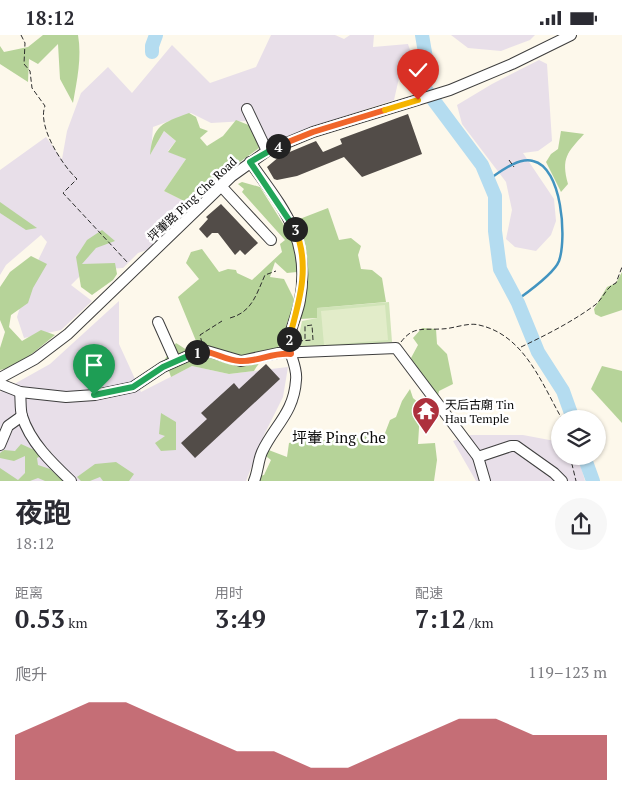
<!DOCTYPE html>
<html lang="zh">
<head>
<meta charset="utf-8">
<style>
  body { margin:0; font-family:"PT Serif","Noto Sans SC",serif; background:#f7f7f7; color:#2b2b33; height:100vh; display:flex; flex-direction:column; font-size:19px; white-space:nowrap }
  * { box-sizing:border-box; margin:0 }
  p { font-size:16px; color:#7c7c81 }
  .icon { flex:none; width:28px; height:28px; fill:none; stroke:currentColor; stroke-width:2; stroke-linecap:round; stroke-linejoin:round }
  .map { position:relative; height:446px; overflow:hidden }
  .drawer { display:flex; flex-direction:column; background:#fff; flex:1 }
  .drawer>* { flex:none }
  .fabs { position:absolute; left:551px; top:375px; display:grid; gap:10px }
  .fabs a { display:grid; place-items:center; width:55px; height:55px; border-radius:50%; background:#fff; box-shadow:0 1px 4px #0004; font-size:25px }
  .pin { position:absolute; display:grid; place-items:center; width:42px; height:42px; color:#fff; margin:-51px -21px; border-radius:50% 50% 50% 0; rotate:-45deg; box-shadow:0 0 5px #0007 }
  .pin .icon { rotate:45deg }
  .km { position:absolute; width:25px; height:25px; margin:-12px; border-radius:50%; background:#222; color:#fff; font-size:14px; line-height:25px; text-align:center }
  .round { display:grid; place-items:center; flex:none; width:52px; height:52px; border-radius:26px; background:#f7f7f7 }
  .head { display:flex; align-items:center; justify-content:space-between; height:85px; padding:0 15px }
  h1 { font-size:28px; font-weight:700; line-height:38px }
  .metrics { display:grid; grid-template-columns:repeat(3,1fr); gap:8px; height:85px; padding:5px 15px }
  .metrics div { display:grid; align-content:center }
  .metrics b { font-size:25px; font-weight:700 }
  .metrics small { font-size:14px; font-weight:400 }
  .metrics p { font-size:14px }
  .chart { height:140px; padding:10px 15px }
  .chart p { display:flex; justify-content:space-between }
  .chart svg { width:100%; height:90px; margin-top:5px; fill:#ad313d; opacity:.7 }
  .status { display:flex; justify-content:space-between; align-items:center; height:35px; padding:0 25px; background:#fff; direction:ltr }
  .status svg { height:14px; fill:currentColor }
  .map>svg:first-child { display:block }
  .industrial { fill:#e8dfe9 }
  .green { fill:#d1e4b8 }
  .forest { fill:#b6d399 }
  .pitch { fill:#e2ecc9 }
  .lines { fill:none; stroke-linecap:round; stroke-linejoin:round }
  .stream { stroke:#4294c0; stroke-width:2.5 }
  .river { stroke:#b4dcf0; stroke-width:14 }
  .building { fill:#524c48 }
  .minor-casing { stroke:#3e3e3e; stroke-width:12 }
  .path { stroke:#2d2d2d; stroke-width:1; stroke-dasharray:5 2.5; stroke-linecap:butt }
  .minor { stroke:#fff; stroke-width:10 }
  .split-1-casing { stroke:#fff; stroke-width:10 }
  .split-2-casing { stroke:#fff; stroke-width:10 }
  .split-3-casing { stroke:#fff; stroke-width:10 }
  .split-4-casing { stroke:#fff; stroke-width:10 }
  .split-5-casing { stroke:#fff; stroke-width:10 }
  .split-6-casing { stroke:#fff; stroke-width:10 }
  .split-1 { stroke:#22a559; stroke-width:6 }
  .split-2 { stroke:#f0652b; stroke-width:6 }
  .split-3 { stroke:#f5b400; stroke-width:6 }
  .split-4 { stroke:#22a559; stroke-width:6 }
  .split-5 { stroke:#f0652b; stroke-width:6 }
  .split-6 { stroke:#f5b400; stroke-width:6 }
  .labels { text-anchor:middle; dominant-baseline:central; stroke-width:5; stroke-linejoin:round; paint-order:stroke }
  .street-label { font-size:12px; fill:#0b0b0b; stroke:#fff }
  .poi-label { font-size:12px; fill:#0b0b0b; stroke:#fff; text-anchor:start }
  .quarter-label { font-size:15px; fill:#0b0b0b; stroke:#fff }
</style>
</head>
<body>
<div class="status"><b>18:12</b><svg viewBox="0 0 49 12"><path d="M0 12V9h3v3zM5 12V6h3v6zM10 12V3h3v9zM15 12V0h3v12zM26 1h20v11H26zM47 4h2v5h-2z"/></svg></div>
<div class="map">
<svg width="622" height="446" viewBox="0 0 622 446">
  <rect width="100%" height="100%" fill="#fdf8eb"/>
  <g class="industrial">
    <polygon points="271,0 335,0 344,4 350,0 374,0 373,12 408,9 415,30 399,43 394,65 312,92 272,108 246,86 211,88 191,78 153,92 151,118 164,96 176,106 168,116 186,124 164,156 192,170 147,215 138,218 123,233 86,235 71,250 92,266 61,295 24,303 17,282 27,248 47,207 41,200 6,230 0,240 0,135 46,102 62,124 67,96 81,58 108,32 132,58 172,10 210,48 256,32"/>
    <polygon points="451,0 535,0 530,5 501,16 468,13"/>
    <polygon points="539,25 547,29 552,106 538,116 523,118 554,164 556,186 551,200 536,216 515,212 506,204 512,175 506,147 462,89 457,70 492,49"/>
    <polygon points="119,266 119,309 141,357 192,331 229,339 288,332 283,362 264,400 246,446 0,446 0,357 50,329"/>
    <polygon points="471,400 523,400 560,407 560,421 578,421 585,446 476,446 453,406"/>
  </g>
  <polygon class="green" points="389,267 392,307 305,314 298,313 297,310 302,286 317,283 317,273"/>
  <g class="forest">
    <path d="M43,0H78C82,23 77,45 73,68L60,44L58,9L38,29L29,24L28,47L0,29V11L4,17L28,12Z"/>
    <path d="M189,78L196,82L200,93L208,96L200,103L207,111L223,101L236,85L251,91L259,113L233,132L192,170L164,156L186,124L168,117L176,106L164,96L150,120C153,90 162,88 189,78Z"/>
    <path d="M561,96L584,99C567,118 561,123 568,149L561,157L546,127L551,119L558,114Z"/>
    <path d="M242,147L260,152L297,211V237L287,238L275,227L270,242L284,244L298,272L296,279L287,287C285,320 266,314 254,336L229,339L192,331L171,342L165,324L176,308L190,317L191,323H203L178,262L199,244L186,228L191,217L202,214L219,237L228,234L236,235L237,238L252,245L282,217L280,209L285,205L242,157L244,154L238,149Z"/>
    <polygon points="0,167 37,193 26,195 0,178"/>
    <polygon points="328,173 339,205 351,203 361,211 358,220 361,234 372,235 382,243 386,267 317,273 317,283 300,284 307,251 306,212 297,185"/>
    <polygon points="102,195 115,206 96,213 82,229 115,228 117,239 113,245 92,260 81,252 76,222 87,205"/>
    <polygon points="31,221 47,229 33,253 28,268 11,280 9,292 22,306 41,295 55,300 17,331 0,335 0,313 5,297 0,285 0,252 10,237"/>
    <polygon points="622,237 622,275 601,282 595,279 594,274 607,252 616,248"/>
    <polygon points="422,293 436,294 437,309 447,319 453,349 439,356 435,374 420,377 418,409 435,408 437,425 434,446 253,446 255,442 264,440 271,425 263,419 266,414 287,422 289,408 306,403 324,405 385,398 390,385 396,382 402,366 410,354 413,363 421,370 430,369 428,357 411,323 418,310 413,303"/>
    <polygon points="602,331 622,336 622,388 591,354"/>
    <polygon points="161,378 176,387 176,415 161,416 155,408 165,401 159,399"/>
    <polygon points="21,409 32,414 51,416 37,423 38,430 50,434 63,446 45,446 38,443 30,446 0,446 0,433 18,445 25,438 25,421 14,426 0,423 0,418 4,415 15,416"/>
    <polygon points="116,427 134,439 129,446 103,446 100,442 90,446 81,446 77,442 95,429"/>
  </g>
  <polygon class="pitch" points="385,270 388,305 324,310 321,276"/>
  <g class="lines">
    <path class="stream" d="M488,145C500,137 518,122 533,126C562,132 567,203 559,226C554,239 528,257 517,265"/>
    <g class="river">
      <polyline points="422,0 426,23 422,43 426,55 482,130 495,161 495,196 500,234 518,268 538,317 563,356 573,384"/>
      <polyline points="152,17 152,11 156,0"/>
      <polyline points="584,421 593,446"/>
    </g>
  </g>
  <g class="building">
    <polygon points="408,79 422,119 362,142 344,122 297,141 277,145 274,144 267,132 280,121 316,106 323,117 342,109 340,104"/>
    <polygon points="221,169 258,208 245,220 240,215 235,220 218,198 212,198 207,203 199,194 208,184 206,182"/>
    <polygon points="266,329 280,344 195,423 181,408 207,384 201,378 234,348 239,354"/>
  </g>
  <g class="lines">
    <defs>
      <g id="minor">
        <polyline points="247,74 267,116"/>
        <path d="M250,127C283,173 311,204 300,265C298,278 291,291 289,305C287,317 298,331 296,345C294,378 274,391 262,417C258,426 258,437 254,446"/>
        <polyline points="221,151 271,205"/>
        <polyline points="158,287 175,325"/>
        <polyline points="0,343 35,324 68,299 232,141 267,116 313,97 450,55 512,29 571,0"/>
        <polyline points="0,349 20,357 66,362 95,360 133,352 163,332 199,316 207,316 241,326 278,318 396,313 478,422 485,446"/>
        <path d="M20,357C21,365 20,374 22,381C30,407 52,428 71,446"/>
        <polyline points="0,410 8,391 22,381"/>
        <polyline points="478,422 511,411 516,411 554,438 562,446"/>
      </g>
    </defs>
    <use href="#minor" class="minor-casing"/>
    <g class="path">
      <path d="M21,0L25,8L24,29L30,36L32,53L45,71C37,91 62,130 77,144L63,158L128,228"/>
      <polyline points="509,125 514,132"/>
      <path d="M230,283C252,277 256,260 265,240L276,236"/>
      <polyline points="298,306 313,305 312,290 305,291 305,305"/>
      <path d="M401,307C413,291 423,295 441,294C453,294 468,287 479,290C524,300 541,347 562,384"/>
      <polyline points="202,308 200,300 222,286"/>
      <path d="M521,312C546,300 572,287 595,270C604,263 605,253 616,248L622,232"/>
      <polyline points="570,421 576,446"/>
    </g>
    <use href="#minor" class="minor"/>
  </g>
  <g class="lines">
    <defs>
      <polyline id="split-1" points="94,360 133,352 163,332 197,317"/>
      <path id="split-2" d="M197,317C212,314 224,326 240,326C258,327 273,317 291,319L289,304"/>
      <path id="split-3" d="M289,304C299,267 311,231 295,194"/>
      <polyline id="split-4" points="278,111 250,127 295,194"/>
      <polyline id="split-5" points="278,111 313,97 385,75"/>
      <polyline id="split-6" points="385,75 418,65"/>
    </defs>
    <use href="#split-1" class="split-1-casing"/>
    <use href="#split-2" class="split-2-casing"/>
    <use href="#split-3" class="split-3-casing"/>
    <use href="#split-4" class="split-4-casing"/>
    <use href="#split-5" class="split-5-casing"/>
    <use href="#split-6" class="split-6-casing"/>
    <use href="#split-1" class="split-1"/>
    <use href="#split-2" class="split-2"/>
    <use href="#split-3" class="split-3"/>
    <use href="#split-4" class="split-4"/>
    <use href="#split-5" class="split-5"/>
    <use href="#split-6" class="split-6"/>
  </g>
  <defs>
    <symbol id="temple-pin" viewBox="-11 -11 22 30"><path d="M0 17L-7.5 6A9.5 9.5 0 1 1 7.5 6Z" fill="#ad313d" stroke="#fff"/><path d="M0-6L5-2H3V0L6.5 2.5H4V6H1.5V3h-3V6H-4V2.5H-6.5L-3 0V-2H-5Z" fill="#fff"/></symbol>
  </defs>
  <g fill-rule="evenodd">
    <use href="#temple-pin" x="410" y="360" width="32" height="43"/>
  </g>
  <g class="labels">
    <g class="street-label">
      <text transform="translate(192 164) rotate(-43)">坪輋路 Ping Che Road</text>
    </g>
    <g class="poi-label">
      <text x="445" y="369">天后古廟 Tin<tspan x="445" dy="14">Hau Temple</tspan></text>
    </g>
    <g class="quarter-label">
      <text x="339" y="402">坪輋 Ping Che</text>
    </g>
  </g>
</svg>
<div class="fabs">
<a><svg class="icon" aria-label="layers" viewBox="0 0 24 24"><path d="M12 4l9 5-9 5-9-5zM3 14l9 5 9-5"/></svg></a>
</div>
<div class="pin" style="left:94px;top:360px;background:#1e9e55"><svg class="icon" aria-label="arrive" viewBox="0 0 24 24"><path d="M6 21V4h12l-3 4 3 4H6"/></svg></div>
<div class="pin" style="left:418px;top:65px;background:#d93025"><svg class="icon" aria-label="check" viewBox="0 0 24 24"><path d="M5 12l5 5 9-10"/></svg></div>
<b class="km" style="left:197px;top:317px">1</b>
<b class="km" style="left:289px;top:304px">2</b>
<b class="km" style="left:295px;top:194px">3</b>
<b class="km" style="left:278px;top:111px">4</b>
</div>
<section class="drawer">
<div class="head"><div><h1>夜跑</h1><p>18:12</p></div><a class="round"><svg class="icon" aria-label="share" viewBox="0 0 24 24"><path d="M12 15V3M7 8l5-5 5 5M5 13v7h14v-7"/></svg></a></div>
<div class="metrics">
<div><p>距离</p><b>0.53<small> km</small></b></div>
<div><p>用时</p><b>3:49</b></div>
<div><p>配速</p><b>7:12<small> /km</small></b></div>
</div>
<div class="chart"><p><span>爬升</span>119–123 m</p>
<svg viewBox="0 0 160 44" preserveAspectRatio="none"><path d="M0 44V22L10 14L20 6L30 6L40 14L50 22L60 30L70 30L80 38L90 38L100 30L110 22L120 14L130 14L140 22L150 22L160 22V44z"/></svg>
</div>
</section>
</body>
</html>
